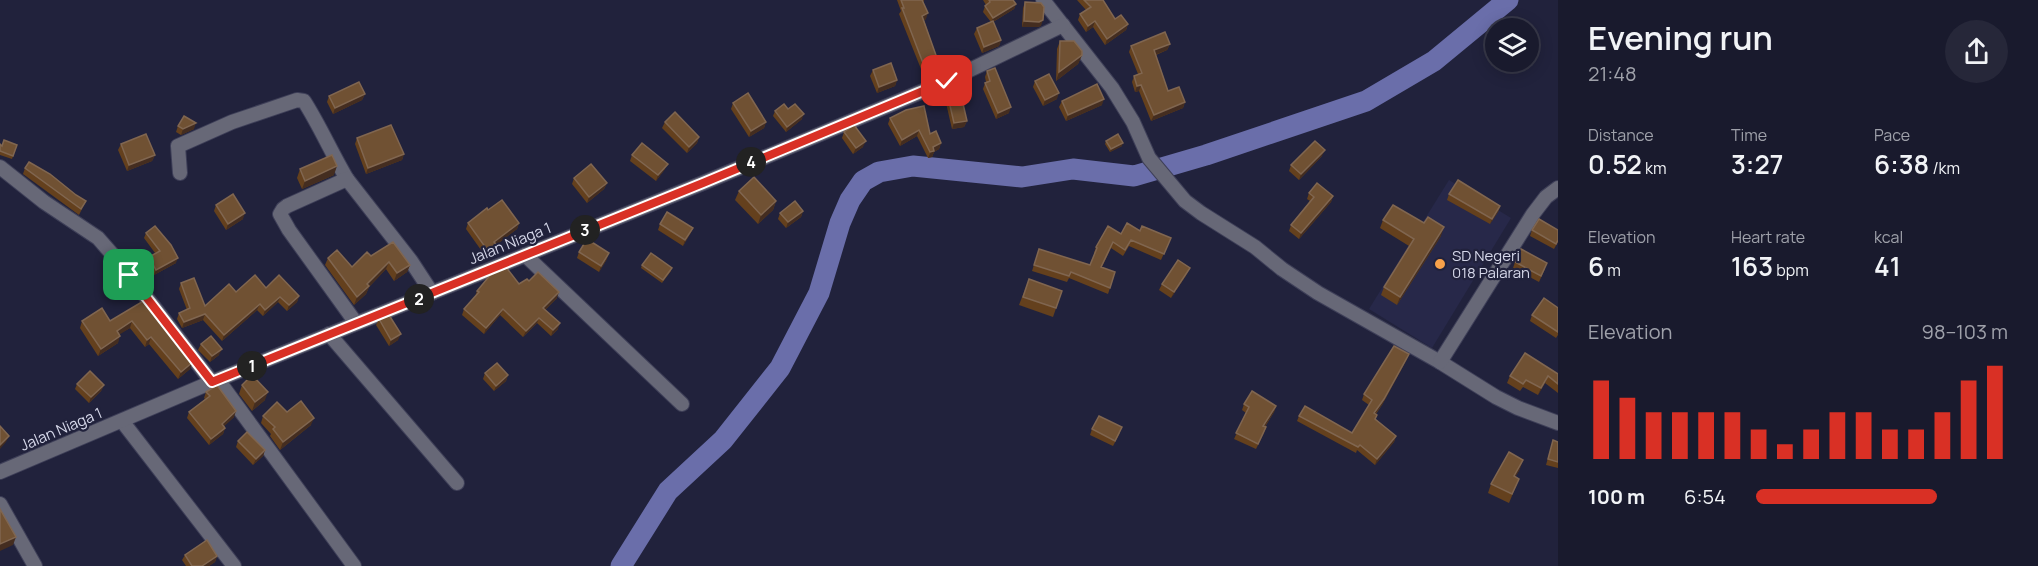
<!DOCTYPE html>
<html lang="en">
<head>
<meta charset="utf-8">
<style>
  body { margin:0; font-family:Manrope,sans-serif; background:#262739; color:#f1f3f6; height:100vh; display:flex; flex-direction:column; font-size:22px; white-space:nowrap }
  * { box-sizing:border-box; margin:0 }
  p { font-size:20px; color:#9fa1aa }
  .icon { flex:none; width:33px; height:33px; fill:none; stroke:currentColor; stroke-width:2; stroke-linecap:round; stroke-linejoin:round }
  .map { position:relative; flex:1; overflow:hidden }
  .drawer { display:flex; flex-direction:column; background:#191a2d; width:480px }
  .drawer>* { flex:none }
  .fabs { position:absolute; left:1485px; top:18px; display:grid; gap:12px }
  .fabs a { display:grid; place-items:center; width:54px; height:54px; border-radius:50%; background:#191a2d; box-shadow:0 3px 15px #0003,0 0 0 2px #373849; font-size:30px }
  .pin { position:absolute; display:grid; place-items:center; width:51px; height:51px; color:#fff; margin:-26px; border-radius:12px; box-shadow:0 3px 9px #0006 }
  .km { position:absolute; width:30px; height:30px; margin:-15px; border-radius:50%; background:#222; color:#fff; font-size:16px; line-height:30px; text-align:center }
  .round { display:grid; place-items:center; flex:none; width:63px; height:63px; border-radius:32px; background:#262739 }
  .headline { display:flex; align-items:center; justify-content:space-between; height:102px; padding:0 30px }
  h1 { font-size:33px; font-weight:600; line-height:45px }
  .metrics { display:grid; grid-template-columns:repeat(3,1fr); gap:9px; height:102px; padding:6px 30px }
  .metrics div { display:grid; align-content:center }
  .metrics b { font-size:26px; font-weight:600 }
  .metrics small { font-size:16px; font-weight:400 }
  .metrics p { font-size:16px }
  .chart { height:168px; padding:12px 30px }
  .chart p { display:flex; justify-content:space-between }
  .chart svg { width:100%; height:108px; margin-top:6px; stroke:#d93025; stroke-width:6 }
  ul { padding:0 30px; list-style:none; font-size:20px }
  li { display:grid; grid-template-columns:96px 72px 1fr; align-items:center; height:45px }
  li i { height:15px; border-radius:8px; background:#d93025 }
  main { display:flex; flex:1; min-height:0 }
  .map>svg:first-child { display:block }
  .built { fill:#272849 }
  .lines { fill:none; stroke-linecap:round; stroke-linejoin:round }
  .river { stroke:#6a6eaa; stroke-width:21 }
  .minor-casing { stroke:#3e3f58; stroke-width:16 }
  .minor { stroke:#676877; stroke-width:14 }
  .wall { fill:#64401d }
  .shaded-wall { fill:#442d20 }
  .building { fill:#705133; stroke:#806650; stroke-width:1.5 }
  .route-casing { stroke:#fff; stroke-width:12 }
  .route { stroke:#d93025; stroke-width:8 }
  .poi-dot { fill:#f8a14a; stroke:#21223c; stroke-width:2 }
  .labels { text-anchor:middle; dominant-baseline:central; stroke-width:4.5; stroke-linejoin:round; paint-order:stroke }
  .street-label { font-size:15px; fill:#d5d7e9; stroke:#21223c }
  .poi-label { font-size:15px; fill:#d5d7e9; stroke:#21223c; text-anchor:start }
</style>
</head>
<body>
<main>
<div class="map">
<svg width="1558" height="566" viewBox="0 0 1558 566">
  <rect width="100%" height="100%" fill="#21223c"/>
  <polygon class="built" points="1449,180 1511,218 1432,348 1369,309"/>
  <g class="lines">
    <polyline class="river" points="621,566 668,491 723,440 780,368 819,293 840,223 850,200 863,181 879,172 913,166 1022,177 1073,169 1134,176 1206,155 1366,101 1434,61 1508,0"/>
    <defs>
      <g id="minor">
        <polyline points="1043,0 1112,88 1133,122 1149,158 1185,201 1201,213 1255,247 1282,269 1318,293 1440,362 1496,397 1518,408 1558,423"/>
        <polyline points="0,167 44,202 98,238 119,262 212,382"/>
        <path d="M180,173L178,146L232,122L297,100L304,101C320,126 332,154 347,179"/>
        <polyline points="525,255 682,404"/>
        <polyline points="356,323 289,230 280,214 283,209 287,206 347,179 411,261 432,293"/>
        <polyline points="329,334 457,483"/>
        <polyline points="1440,362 1533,214 1546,197 1558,188"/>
        <polyline points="218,380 354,566"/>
        <polyline points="122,421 234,566"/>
        <polyline points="0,472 212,382 703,183 947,81 1063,25"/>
        <polyline points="0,504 35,566"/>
      </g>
    </defs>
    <use href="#minor" class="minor-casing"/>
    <use href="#minor" class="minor"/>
  </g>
  <g class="wall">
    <polygon points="897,0 924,0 923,3 926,19 924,20 937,58 935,64 921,69 899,14 901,11"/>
    <polygon points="983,0 1013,0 1016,4 1014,9 993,22 1001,40 999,46 982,53 974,34 977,28 991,22 983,12 985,6 986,5"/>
    <polygon points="1077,0 1103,0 1115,19 1128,24 1126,30 1105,45 1093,27 1086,32 1078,20 1080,14 1086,10"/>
    <polygon points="1025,2 1041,26 1037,27 1022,27 1023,8"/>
    <polygon points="1060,41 1082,55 1078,64 1056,81 1057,49"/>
    <polygon points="1170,44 1167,50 1156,55 1168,91 1185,102 1183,108 1151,121 1139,91 1135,92 1132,82 1134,76 1138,74 1129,52 1131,46"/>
    <polygon points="873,70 897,80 895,86 877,93 870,76"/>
    <polygon points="987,71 1009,113 996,119 983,89 985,83 986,82 985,77"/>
    <polygon points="1035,81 1057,99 1043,106 1033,87"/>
    <polygon points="365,94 362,100 333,114 327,102 329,96"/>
    <polygon points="948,97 967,121 964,127 952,129 946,103"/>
    <polygon points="1062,101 1102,105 1066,121 1059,107"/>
    <polygon points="733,103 766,122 764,128 749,137 731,109"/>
    <polygon points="788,109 802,119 786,132 773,116 775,111"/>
    <polygon points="890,118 930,134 941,143 939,149 934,152 932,157 928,158 917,136 900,146 888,124"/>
    <polygon points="665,122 699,137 697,143 687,153 662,128"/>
    <polygon points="178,126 194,129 181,135 176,132"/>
    <polygon points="844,132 863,147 853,154 842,138"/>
    <polygon points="357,138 404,154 402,160 366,174 355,144"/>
    <polygon points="1106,141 1122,146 1110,152 1105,144"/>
    <polygon points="0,144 2,146 17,145 12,159 0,155"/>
    <polygon points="121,144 155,155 152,161 127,171 118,150"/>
    <polygon points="632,155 665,169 656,181 630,161"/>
    <polygon points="1322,156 1299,180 1289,171 1291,165"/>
    <polygon points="25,168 86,201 79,215 23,174"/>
    <polygon points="300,169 334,175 302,189 297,178"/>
    <polygon points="574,178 607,183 604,189 587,203 572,184"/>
    <polygon points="739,191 776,201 773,210 758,224 735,200"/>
    <polygon points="1309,193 1333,196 1331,202 1299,239 1289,231 1291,225 1310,201 1307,199"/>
    <polygon points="1449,194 1500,206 1498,212 1490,224 1447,200"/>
    <polygon points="216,205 243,219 226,230 214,211"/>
    <polygon points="488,210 519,223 517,229 496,245 495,251 486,257 466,229 468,223"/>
    <polygon points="803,211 801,217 786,228 778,219 780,213"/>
    <polygon points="1383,220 1424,223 1441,236 1397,305 1381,295 1384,287 1409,246 1380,228"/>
    <polygon points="660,224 693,228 690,234 683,246 658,230"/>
    <polygon points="1532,230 1558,230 1558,242 1554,249 1530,236"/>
    <polygon points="1140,231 1171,238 1161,260 1129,246 1123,256 1111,248 1102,267 1110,288 1108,294 1069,278 1067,282 1032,271 1039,249 1090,265 1095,254 1094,253 1096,247 1121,234"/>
    <polygon points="146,233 176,263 154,275 147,262 149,257 155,253 144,238"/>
    <polygon points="579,252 607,259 599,272 577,258"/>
    <polygon points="371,256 410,265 407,272 394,281 386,269 369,287 366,294 354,305 325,265 328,258 352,267"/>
    <polygon points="1515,262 1545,269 1539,282 1513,268"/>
    <polygon points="642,265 671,271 662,283 641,268"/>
    <polygon points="1187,274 1171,298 1159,290 1162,284"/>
    <polygon points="1029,279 1062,291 1053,317 1019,305"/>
    <polygon points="529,281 557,298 545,310 558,329 551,336 537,323 523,337 500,315 484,334 462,315 464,309 475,297 477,291 519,284"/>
    <polygon points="181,283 205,306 236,292 266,288 299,296 297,302 287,311 278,302 263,316 257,310 222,341 203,320 182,328 177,319 179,313 187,310 179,289"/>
    <polygon points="145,300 174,340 190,369 178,379 149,344 145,347 130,328 119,334 118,343 98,356 80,328 82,321 110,321"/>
    <polygon points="1558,308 1558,335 1556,338 1530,321 1532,315"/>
    <polygon points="379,319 398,340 389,346 376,325"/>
    <polygon points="201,344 219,355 210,362 198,350"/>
    <polygon points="1407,359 1382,405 1376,414 1376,420 1396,436 1394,442 1375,465 1357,450 1356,453 1297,421 1299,416 1352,433 1369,405 1362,400 1364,394"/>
    <polygon points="485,373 508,375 506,381 494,391 483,379"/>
    <polygon points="1558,374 1558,393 1545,383 1538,395 1523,387 1520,391 1507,383 1510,376"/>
    <polygon points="77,384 104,385 101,391 89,403 75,389"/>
    <polygon points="242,385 265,400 252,411 239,394"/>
    <polygon points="206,392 234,417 224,426 225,428 223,434 209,445 187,418 189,412 205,399 204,398"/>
    <polygon points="1244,404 1276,406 1274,412 1265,427 1266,427 1264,433 1256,449 1234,439 1246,413 1242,410"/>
    <polygon points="287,412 311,425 280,450 270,436 271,434 261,423 263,416"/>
    <polygon points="1092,429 1120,433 1113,446 1090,435"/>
    <polygon points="1553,440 1558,442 1558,468 1546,465"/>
    <polygon points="238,441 265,450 263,456 253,465 236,447"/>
    <polygon points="1520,469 1515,477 1519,479 1509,503 1488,493 1491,484"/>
    <polygon points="185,555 217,556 215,562 209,566 186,566 182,560"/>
  </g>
  <g class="shaded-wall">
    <polygon points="1016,4 1014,9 991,23 993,18"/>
    <polygon points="928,13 926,19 920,22 922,16"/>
    <polygon points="1043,20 1041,26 1037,27 1022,27 1024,21"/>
    <polygon points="1095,21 1093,27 1086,32 1088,26"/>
    <polygon points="1128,24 1126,30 1105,45 1107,39"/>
    <polygon points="1001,40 999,46 982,53 984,47"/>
    <polygon points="1170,44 1167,50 1152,56 1154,50"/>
    <polygon points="1082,55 1078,64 1056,81 1059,72"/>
    <polygon points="937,58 935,64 921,69 923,63"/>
    <polygon points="897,80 895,86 877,93 879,87"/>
    <polygon points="1141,85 1139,91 1135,92 1137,86"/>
    <polygon points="1059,93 1057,99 1043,106 1045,100"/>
    <polygon points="365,94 362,100 333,114 335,108"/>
    <polygon points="1104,99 1102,105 1066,121 1068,115"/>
    <polygon points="1185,102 1183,108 1151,121 1154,115"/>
    <polygon points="1011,107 1009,113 996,119 998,113"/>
    <polygon points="804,114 802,119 786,132 787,127"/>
    <polygon points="967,121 964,127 952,129 954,123"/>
    <polygon points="766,122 764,128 749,137 751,131"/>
    <polygon points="196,123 194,129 181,135 183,129"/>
    <polygon points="919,130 917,136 900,146 902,140"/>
    <polygon points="699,137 697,143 687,153 689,147"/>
    <polygon points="866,141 863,147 853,154 856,148"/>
    <polygon points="941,143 939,149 934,152 932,157 928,158 933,147"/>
    <polygon points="1123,143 1122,146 1110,152 1111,149"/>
    <polygon points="1325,150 1322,156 1299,180 1301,174"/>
    <polygon points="404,154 402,160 366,174 368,168"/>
    <polygon points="155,155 152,161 127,171 129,165"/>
    <polygon points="668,164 665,169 656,181 658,175"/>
    <polygon points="337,166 334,175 302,189 305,181"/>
    <polygon points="607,183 604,189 587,203 589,197"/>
    <polygon points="1333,196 1331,202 1299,239 1301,233"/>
    <polygon points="776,201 773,210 758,224 761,215"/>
    <polygon points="1500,206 1498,212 1490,224 1492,219"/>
    <polygon points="803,211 801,217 786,228 788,222"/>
    <polygon points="245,213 243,219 226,230 228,224"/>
    <polygon points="519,223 517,229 492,248 494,242"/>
    <polygon points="1444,227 1441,236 1397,305 1400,297"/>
    <polygon points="693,228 690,234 683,246 685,240"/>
    <polygon points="497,245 495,251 486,257 488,251"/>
    <polygon points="609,253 607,259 599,272 601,266"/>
    <polygon points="178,258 176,263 154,275 156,270"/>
    <polygon points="389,262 386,269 369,287 366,294 354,305 357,297 367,284"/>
    <polygon points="410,265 407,272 394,281 397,273"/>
    <polygon points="1190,268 1187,274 1171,298 1174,292"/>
    <polygon points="559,292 557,298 541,314 543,308"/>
    <polygon points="299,296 297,302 287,311 289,305"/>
    <polygon points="280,297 278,302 263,316 265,310"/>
    <polygon points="260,304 257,310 222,341 224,335"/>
    <polygon points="503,309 500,315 484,334 486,328"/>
    <polygon points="205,314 203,320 182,328 184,322"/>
    <polygon points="539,318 537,323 523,337 526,331"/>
    <polygon points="132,321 130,328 114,338 117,331"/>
    <polygon points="560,323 558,329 551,336 553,330"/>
    <polygon points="401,334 398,340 389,346 391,340"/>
    <polygon points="120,336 118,343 98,356 101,349"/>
    <polygon points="151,337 149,344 145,347 147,340"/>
    <polygon points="222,349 219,355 210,362 212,356"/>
    <polygon points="1409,354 1407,359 1382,405 1372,418 1374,413"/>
    <polygon points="193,362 190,369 178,379 181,372"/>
    <polygon points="508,375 506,381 494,391 496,386"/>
    <polygon points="1548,376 1545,383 1538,395 1541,388"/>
    <polygon points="104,385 101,391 89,403 91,397"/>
    <polygon points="268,392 265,400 252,411 255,402"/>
    <polygon points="1276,406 1274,412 1261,432 1263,426"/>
    <polygon points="236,411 234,417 220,430 222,424"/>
    <polygon points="314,418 311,425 280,450 283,442"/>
    <polygon points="225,428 223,434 209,445 211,439"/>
    <polygon points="9,436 6,442 0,449 0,445"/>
    <polygon points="1396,436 1394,442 1375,465 1377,459"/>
    <polygon points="265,450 263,456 253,465 256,459"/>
    <polygon points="1523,460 1520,469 1511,485 1514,476"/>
    <polygon points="16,537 13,545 0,551 0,544"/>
    <polygon points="217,556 215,562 209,566 202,566"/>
  </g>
  <g class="building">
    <polygon points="901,0 922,0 928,13 922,16 937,58 923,63 902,8 904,8"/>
    <polygon points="989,0 1013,0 1016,4 993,18 985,6 990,2"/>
    <polygon points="1084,0 1103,0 1115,19 1121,15 1128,24 1107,39 1095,21 1088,26 1080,14 1091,7"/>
    <polygon points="1025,2 1041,3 1044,7 1043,20 1039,22 1024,21"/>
    <polygon points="993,21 1001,40 984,47 977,28"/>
    <polygon points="1165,32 1170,44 1154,50 1168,91 1179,87 1185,102 1154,115 1141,85 1137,86 1134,76 1142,73 1131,46"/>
    <polygon points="1060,41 1074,41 1082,51 1082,55 1059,72"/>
    <polygon points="891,63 897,80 879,87 873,70"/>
    <polygon points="995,68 1011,107 998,113 985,83 990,81 987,71"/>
    <polygon points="1049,74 1059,93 1045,100 1035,81"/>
    <polygon points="359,82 365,94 335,108 329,96"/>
    <polygon points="1097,84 1104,99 1068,115 1062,101"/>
    <polygon points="748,93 766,122 751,131 733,103"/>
    <polygon points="961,95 967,121 954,123 948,97"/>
    <polygon points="784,104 788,109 795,104 804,114 787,127 775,111"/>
    <polygon points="924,106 930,134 936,131 941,143 933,147 934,151 930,152 919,130 902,140 890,118 906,110"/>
    <polygon points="675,112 699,137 689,147 665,122"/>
    <polygon points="184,116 196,123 183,129 178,126"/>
    <polygon points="391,125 404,154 368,168 357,138"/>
    <polygon points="854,125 866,141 856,148 844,132"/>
    <polygon points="146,134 155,155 129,165 121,144"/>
    <polygon points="1118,134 1123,143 1111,149 1106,141"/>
    <polygon points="4,140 17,145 13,156 0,151 0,144 2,146"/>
    <polygon points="1315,141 1325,150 1301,174 1291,165"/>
    <polygon points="642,143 668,164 658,175 632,155"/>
    <polygon points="332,155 337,166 305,181 300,169"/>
    <polygon points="29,162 50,174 76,195 86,201 81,209 25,168"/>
    <polygon points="591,164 607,183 589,197 574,178"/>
    <polygon points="754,177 776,201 761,215 739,191"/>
    <polygon points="1458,180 1500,206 1492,219 1449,194"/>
    <polygon points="1317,183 1333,196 1301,233 1291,225 1314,197 1309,193"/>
    <polygon points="233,194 245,213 228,224 216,205"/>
    <polygon points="502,200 519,223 494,242 497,245 488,251 468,223 487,208 488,210"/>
    <polygon points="795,201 803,211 788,222 780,213"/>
    <polygon points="1393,205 1424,223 1428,217 1444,227 1400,297 1384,287 1414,239 1383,220"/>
    <polygon points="667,212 693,228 685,240 660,224"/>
    <polygon points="1539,219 1558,230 1558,240 1556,244 1532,230"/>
    <polygon points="1127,223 1140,231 1142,226 1171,238 1164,254 1131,240 1125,250 1113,242 1101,267 1115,272 1110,288 1071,272 1069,276 1034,265 1039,249 1090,265 1097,248 1096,247 1108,226 1121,234"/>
    <polygon points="155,226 171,245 178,258 156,270 149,257 160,251 146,233"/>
    <polygon points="587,239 609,253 601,266 579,252"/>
    <polygon points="393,242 410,265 397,273 389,262 367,284 369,286 357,297 328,258 337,250 352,267 367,252 371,256"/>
    <polygon points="1521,249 1547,263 1541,276 1515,262"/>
    <polygon points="651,253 672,268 663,280 642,265"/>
    <polygon points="1178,260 1190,268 1174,292 1162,284"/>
    <polygon points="506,267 519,284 527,279 529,281 538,272 559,292 543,308 560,323 553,330 539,318 526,331 503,309 486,328 464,309 479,292 477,291 491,274"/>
    <polygon points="255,275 266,288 279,275 299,296 289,305 280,297 265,310 260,304 224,335 205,314 184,322 179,313 190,308 181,283 194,278 205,306 229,284 236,292"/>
    <polygon points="1029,279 1062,291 1056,308 1023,297"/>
    <polygon points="1544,298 1558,308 1558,332 1532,315"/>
    <polygon points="145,300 174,340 175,339 193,362 181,372 151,337 147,340 132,321 117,331 120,336 101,349 82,321 102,308 110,321"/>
    <polygon points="389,315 401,334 391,340 379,319"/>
    <polygon points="211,336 222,349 212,356 201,344"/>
    <polygon points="1394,346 1409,354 1384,399 1374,413 1377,415 1375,419 1396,436 1377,459 1360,445 1358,447 1299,416 1305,406 1352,433 1372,400 1364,394"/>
    <polygon points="1525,353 1558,374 1558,384 1548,376 1541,388 1526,380 1523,384 1510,376"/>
    <polygon points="497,363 508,375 496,386 485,373"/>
    <polygon points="90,371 104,385 91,397 77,384"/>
    <polygon points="252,375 268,392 255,402 242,385"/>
    <polygon points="217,385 236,411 222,424 225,428 211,439 189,412 210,396 206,392"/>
    <polygon points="1252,391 1276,406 1263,426 1266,427 1258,444 1236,433 1249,407 1244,404"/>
    <polygon points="301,401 314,418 283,442 273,429 275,427 263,416 277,402 287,412"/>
    <polygon points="1099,416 1122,427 1115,441 1092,429"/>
    <polygon points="0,426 9,436 0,445"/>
    <polygon points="247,432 265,450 256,459 238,441"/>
    <polygon points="1553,440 1558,442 1558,462 1548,459"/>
    <polygon points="1509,452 1523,460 1514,476 1519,479 1512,494 1491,484"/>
    <polygon points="0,509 16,537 0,544"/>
    <polygon points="207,540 217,556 202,566 192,566 185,555"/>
  </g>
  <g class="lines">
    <defs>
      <polyline id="route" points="129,275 212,382 703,183 947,81"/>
    </defs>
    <use href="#route" class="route-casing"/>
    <use href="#route" class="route"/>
  </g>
  <circle class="poi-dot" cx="1440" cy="264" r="6"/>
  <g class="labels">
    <g class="street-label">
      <text transform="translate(510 243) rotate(-22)">Jalan Niaga 1</text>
      <text transform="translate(61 429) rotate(-23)">Jalan Niaga 1</text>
    </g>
    <g class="poi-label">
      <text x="1452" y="255">SD Negeri<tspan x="1452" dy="17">018 Palaran</tspan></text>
    </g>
  </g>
</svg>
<div class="fabs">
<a><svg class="icon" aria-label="layers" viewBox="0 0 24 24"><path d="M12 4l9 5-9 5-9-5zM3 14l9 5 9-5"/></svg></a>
</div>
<div class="pin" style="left:129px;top:275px;background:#1e9e55"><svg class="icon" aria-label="arrive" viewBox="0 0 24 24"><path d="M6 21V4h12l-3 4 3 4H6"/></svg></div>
<div class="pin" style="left:947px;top:81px;background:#d93025"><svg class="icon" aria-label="check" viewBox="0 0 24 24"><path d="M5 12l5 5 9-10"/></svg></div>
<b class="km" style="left:252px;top:366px">1</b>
<b class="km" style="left:419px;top:299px">2</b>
<b class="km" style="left:585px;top:230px">3</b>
<b class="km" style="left:751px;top:162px">4</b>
</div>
<section class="drawer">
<div class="headline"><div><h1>Evening run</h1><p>21:48</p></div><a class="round"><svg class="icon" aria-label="share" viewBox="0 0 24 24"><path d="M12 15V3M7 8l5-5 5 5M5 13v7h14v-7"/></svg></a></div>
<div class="metrics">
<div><p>Distance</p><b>0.52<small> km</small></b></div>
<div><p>Time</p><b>3:27</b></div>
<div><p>Pace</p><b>6:38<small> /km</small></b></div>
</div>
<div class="metrics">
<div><p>Elevation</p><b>6<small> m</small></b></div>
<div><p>Heart rate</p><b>163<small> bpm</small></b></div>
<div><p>kcal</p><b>41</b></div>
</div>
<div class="chart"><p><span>Elevation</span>98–103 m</p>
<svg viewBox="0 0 160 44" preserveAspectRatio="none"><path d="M5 44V12M15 44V19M25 44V25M35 44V25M45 44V25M55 44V25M65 44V32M75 44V38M85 44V32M95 44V25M105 44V25M115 44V32M125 44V32M135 44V25M145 44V12M155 44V6"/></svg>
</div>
<ul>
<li><b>100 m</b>6:54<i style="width:72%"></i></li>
</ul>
</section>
</main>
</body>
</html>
